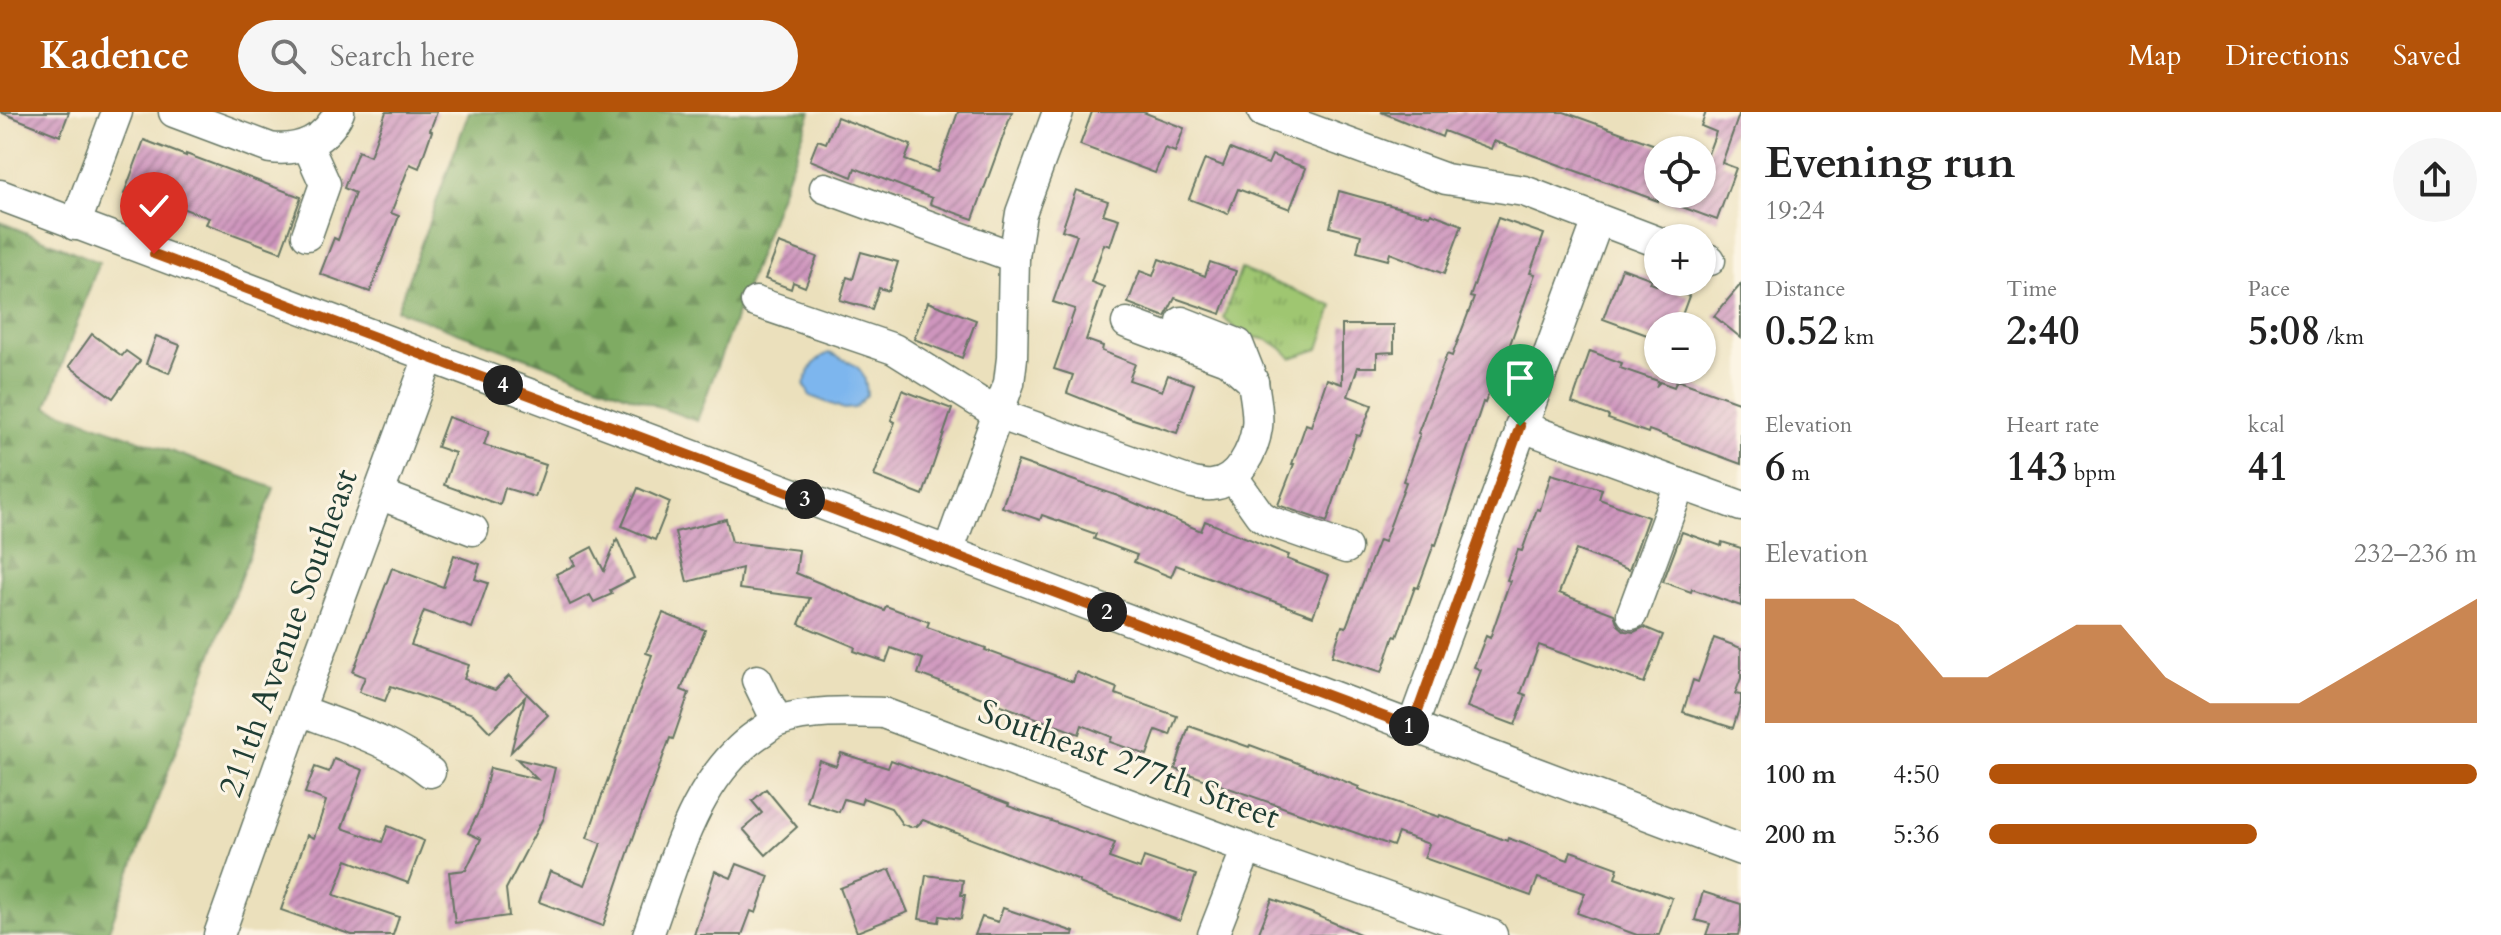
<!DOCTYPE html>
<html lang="en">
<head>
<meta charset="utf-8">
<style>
  body { margin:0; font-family:Cardo,serif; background:#f6f6f6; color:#222; height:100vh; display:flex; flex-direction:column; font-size:30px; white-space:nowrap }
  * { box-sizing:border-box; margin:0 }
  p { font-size:26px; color:#767676 }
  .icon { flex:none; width:44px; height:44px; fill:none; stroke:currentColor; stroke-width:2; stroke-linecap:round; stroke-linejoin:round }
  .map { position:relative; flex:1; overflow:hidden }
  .sheet { display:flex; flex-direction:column; background:#fff; width:760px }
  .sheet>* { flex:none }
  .buttons { position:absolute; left:1644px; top:24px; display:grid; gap:16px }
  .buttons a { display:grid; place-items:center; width:72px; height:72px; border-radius:50%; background:#fff; box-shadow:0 2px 6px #0004; font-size:40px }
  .pin { position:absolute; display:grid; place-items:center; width:68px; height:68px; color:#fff; margin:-82px -34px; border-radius:50% 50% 50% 0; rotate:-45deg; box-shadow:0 0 8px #0007 }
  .pin .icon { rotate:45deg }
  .km { position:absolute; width:40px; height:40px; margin:-20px; border-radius:50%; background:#222; color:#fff; font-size:22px; line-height:40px; text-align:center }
  .round { display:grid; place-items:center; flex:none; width:84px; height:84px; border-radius:42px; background:#f6f6f6 }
  .summary { display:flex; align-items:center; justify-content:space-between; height:136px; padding:0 24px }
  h1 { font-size:44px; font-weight:700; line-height:60px }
  .metrics { display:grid; grid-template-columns:repeat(3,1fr); gap:12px; height:136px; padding:8px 24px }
  .metrics div { display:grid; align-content:center }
  .metrics b { font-size:40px; font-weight:700 }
  .metrics small { font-size:22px; font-weight:400 }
  .metrics p { font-size:22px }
  .chart { height:224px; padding:16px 24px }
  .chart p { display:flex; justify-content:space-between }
  .chart svg { width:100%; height:144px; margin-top:8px; fill:#b45309; opacity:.7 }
  ul { padding:0 24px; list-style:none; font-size:26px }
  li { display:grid; grid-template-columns:128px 96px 1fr; align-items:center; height:60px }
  li i { height:20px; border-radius:10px; background:#b45309 }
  header { display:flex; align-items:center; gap:48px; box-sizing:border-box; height:112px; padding:0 40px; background:#b45309; color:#fff }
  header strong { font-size:38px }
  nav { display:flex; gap:44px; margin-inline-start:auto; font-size:28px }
  .search { width:560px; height:72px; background:#f6f6f6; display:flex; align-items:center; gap:20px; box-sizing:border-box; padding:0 28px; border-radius:44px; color:#767676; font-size:30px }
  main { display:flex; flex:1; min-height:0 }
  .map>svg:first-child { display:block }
  .forest { fill:url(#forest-firs); stroke:#4f744c; stroke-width:2 }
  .park { fill:url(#park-tufts); stroke:#5f8252; stroke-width:2 }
  .water { fill:#7db6ee; stroke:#4e7a91; stroke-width:2 }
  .building { fill:url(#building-hatch) }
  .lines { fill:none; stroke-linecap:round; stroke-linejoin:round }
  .minor-casing { stroke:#667664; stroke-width:33 }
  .minor { stroke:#fff; stroke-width:30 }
  .route-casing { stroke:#fff; stroke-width:16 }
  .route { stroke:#b45309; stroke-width:10 }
  .labels { text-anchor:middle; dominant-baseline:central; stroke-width:6; stroke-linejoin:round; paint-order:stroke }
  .street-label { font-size:34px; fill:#1f3d34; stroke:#fcf5e5 }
</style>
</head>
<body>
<header>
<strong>Kadence</strong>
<div class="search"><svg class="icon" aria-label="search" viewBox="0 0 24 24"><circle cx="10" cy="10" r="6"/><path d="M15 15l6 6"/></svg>Search here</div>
<nav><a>Map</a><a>Directions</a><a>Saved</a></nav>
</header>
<main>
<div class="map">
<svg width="1741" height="823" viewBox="0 0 1741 823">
  <defs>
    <pattern id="forest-firs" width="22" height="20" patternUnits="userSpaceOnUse" patternTransform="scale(2)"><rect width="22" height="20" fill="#7fab63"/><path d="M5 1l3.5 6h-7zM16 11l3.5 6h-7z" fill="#678c52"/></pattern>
    <pattern id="park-tufts" width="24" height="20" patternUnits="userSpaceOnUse" patternTransform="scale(2)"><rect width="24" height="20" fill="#9fc671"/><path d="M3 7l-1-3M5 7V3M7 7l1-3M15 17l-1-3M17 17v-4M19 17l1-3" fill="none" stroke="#81a25e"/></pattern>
    <pattern id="building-hatch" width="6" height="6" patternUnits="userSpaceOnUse" patternTransform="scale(2)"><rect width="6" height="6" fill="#cf96be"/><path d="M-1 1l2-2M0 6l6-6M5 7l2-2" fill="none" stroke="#a77c9b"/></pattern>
  </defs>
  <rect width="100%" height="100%" fill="#fcf5e5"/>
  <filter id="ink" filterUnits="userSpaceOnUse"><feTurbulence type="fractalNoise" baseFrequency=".0125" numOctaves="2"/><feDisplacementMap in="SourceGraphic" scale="16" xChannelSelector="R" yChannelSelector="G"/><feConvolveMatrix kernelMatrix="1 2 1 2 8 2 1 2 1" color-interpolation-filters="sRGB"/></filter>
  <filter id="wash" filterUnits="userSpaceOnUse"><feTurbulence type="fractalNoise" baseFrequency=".006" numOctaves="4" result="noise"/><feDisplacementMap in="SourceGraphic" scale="32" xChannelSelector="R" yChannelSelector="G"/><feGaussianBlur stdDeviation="1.8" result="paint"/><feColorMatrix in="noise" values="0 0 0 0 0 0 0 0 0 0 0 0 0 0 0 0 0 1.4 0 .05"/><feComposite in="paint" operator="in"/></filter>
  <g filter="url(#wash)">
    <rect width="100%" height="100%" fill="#ebe0bc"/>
    <g class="forest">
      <polygon points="469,0 811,0 697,309 397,198"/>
      <polygon points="0,110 99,150 47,295 274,376 107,823 0,823"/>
    </g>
    <path class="park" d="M1241,157L1333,194L1319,237L1291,246C1280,232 1264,223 1246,226L1223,206Z"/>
    <path class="water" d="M829,241C854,252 866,253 867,283L855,296L844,297L810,284L804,272C810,257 814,247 829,241Z"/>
    <g id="blocks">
      <g class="building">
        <polygon points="0,0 69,0 60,24"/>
        <polygon points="386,0 437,0 430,18 432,19 419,56 410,52 391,101 399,104 370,180 320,162 334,126 338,128 355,81 344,76 358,39 370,44"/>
        <polygon points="958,0 1012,0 973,107 930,92 932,86 855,56 852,65 810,48 818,28 826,31 837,5 911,33 905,48 937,60"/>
        <polygon points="1092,0 1143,0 1184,16 1175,40 1165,36 1155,61 1080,33"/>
        <polygon points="1381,0 1564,0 1658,34 1658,82 1702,82 1702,58 1716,20 1701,14 1706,0 1740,0 1722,51 1736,56 1717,108 1658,86 1658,89 1494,29 1491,37 1444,19 1442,25"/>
        <polygon points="144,28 186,44 186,42 301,85 281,140 206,112 209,106 160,88 157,95 124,82"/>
        <polygon points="1230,37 1268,52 1272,43 1306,56 1290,97 1238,77 1228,102 1189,87 1205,47 1223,54"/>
        <polygon points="1076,78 1108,89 1103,102 1119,107 1110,134 1104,132 1091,170 1104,175 1086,228 1103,234 1102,239 1135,252 1129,268 1162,279 1168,263 1194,272 1177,321 1130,306 1067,281 1073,263 1054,257 1075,197 1053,190 1077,123 1062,118"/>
        <polygon points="1339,79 1430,104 1431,101 1462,113 1444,162 1390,141 1388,148 1357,140 1361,123 1330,115"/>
        <polygon points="1498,106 1544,122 1530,161 1535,162 1504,249 1501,248 1485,291 1483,290 1436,433 1434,432 1418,476 1415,475 1397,525 1394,524 1382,560 1332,544 1342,514 1346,515 1379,428 1384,430 1406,370 1403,369 1420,322 1418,321 1447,242 1452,244 1474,186 1470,185"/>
        <polygon points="779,131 817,145 805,175 793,170 791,177 765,167"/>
        <polygon points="861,140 898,150 889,179 879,176 872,197 840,188 847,165 853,167"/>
        <polygon points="1159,147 1205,164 1210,150 1236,159 1221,202 1175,186 1165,205 1128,191 1140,159 1153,164"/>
        <polygon points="1622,156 1652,167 1650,171 1689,184 1678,214 1658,214 1658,227 1603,207"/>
        <polygon points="1741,172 1741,226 1714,204"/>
        <polygon points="928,190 976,208 962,246 914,227"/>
        <polygon points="1342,213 1394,213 1394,240 1377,241 1377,255 1358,255 1348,284 1372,293 1360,324 1356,323 1327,410 1278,393 1294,352 1292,352 1306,312 1311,314 1327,267 1342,272"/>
        <polygon points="92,222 122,244 126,239 140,249 113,286 69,254"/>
        <polygon points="156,224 180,233 169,261 146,252"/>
        <polygon points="1590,239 1622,251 1620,256 1658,269 1657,273 1660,270 1674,275 1677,268 1741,291 1741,352 1649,318 1648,321 1608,307 1609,304 1572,291"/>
        <polygon points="902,278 952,297 923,383 874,364 895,310 891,308"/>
        <polygon points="448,305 489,319 484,333 546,353 535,385 505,376 500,393 444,373 455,341 437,335"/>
        <polygon points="1018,349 1118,384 1201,419 1205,409 1289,443 1287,447 1329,463 1313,504 1176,453 1171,465 1134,450 1137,443 1094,427 1096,422 1042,403 1040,408 1002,395"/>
        <polygon points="1551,362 1602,377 1599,387 1648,405 1629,458 1576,438 1559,481 1614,502 1618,513 1625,519 1634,520 1644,515 1663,523 1644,571 1539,533 1521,581 1526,583 1515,613 1467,595 1481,558 1474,555 1486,524 1490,526 1510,469 1507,468 1518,438 1522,439 1537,397 1540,398"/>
        <polygon points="638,376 670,390 655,428 622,414"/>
        <polygon points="726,407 732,430 799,438 796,461 884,498 886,494 929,510 927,515 986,536 985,538 1073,570 1076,560 1117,576 1115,582 1177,604 1170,623 1156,618 1147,643 1110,630 1112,625 1082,613 1079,622 918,562 923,547 891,536 886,550 854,539 855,535 799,512 810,486 739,477 742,456 687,470 675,420"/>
        <polygon points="1682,420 1721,434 1722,430 1741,436 1741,494 1692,477 1691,480 1663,470"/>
        <polygon points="617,427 634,466 610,478 612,482 594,490 590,483 570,493 556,462 575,453 571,446 592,435 604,459"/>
        <polygon points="454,443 480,452 475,467 488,471 472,516 424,499 411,533 469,553 464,567 495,578 509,564 548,603 511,640 525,585 490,620 473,602 391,574 385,589 359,580 365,565 353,560 392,456 443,475"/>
        <polygon points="663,501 705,518 681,578 689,581 673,627 670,626 636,718 603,814 539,790 550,759 585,773 601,731 587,726 652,543 646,541"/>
        <polygon points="1714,526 1741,536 1741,566 1735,582 1741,583 1741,590 1733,616 1683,600 1693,568 1698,570"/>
        <polygon points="1189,614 1249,635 1250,633 1319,659 1359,675 1358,677 1439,705 1440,703 1507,729 1508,726 1568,748 1571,739 1618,756 1615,766 1672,786 1659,823 1637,823 1577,801 1585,781 1538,766 1531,784 1424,746 1429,732 1398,721 1393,734 1175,657"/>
        <polygon points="841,641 888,656 891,648 1009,692 1008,694 1115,731 1109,746 1140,757 1144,745 1196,763 1180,809 1079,771 1080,769 923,708 917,714 910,715 902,712 891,696 863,686 861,692 844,687 839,700 806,689 819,648 836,654"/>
        <polygon points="334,647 363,658 342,716 382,730 388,714 424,729 408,771 347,748 334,783 399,805 393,823 352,823 281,798 307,723 314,726 326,689 305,681 315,655 329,660"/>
        <polygon points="517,647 555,656 543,706 506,777 509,804 455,811 449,760 466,758 481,727 468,721 480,697 490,656 537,667"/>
        <polygon points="766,677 797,715 766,743 743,717 762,701 752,689"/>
        <polygon points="737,752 769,764 756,801 751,799 742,823 694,823 715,759 731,766"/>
        <polygon points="890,757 908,800 857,820 840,776"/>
        <polygon points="926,763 963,768 961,783 965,783 961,807 940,804 939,810 919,807"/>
        <polygon points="1703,780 1741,792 1741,811 1738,823 1706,823 1710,812 1695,808"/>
        <polygon points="1272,787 1311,801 1362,823 1258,823"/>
        <polygon points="1003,796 1074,820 1073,823 975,823 982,805 998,810"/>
      </g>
    </g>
  </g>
  <g filter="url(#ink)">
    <use href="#blocks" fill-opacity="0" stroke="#667664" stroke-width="2"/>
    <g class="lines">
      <defs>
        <g id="minor">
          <path d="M174,0L270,36C300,40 326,28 339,0"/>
          <polyline points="1263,0 1446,67 1524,79 1658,130"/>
          <polyline points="825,76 1014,145"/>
          <polyline points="0,83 1741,738"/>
          <polyline points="75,113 117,0"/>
          <polyline points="307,123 325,72 307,32"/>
          <polyline points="1702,145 1710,148"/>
          <path d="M756,190L894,237L998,302L1193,371C1199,372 1206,374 1212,373C1238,371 1254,338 1257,315C1259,302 1255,284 1253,270"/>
          <polyline points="1127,211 1229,249 1253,270 1238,232 1182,210"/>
          <polyline points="1520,314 1741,394"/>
          <polyline points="1233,365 1260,403 1269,409 1346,436"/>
          <polyline points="379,382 473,418"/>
          <polyline points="948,440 1009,271 1012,246 1014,145 1021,101 1058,0"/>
          <polyline points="1632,502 1680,372"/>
          <polyline points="757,568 777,609"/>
          <path d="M299,598C344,615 392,629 430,660"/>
          <polyline points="1412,615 1598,108"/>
          <polyline points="219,823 299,598 429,245"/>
          <path d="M648,823C674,753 694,666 758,622C765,618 772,611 779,609C809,598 852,600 883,601L1247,736L1492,823"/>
          <polyline points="1213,823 1247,736"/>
        </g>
      </defs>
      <use href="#minor" class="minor-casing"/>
      <use href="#minor" class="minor"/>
    </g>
  </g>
  <g class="lines" filter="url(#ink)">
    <defs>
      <polyline id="route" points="154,142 1412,615 1520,314"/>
    </defs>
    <use href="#route" class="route-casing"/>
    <use href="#route" class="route"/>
  </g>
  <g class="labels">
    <g class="street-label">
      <text transform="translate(288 521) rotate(-70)">211th Avenue Southeast</text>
      <text transform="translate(1129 652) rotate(20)">Southeast 277th Street</text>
    </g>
  </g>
</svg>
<div class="buttons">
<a><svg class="icon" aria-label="locate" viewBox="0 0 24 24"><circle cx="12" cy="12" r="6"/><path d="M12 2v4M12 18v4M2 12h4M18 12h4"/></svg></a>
<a>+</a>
<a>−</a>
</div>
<div class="pin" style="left:1520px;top:314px;background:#1e9e55"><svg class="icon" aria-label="arrive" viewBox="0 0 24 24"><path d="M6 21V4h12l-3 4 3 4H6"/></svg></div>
<div class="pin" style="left:154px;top:142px;background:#d93025"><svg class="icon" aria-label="check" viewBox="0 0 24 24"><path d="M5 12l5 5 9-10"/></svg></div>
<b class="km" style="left:1409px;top:614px">1</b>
<b class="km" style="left:1107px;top:500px">2</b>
<b class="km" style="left:805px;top:387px">3</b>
<b class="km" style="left:503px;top:273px">4</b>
</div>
<section class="sheet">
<div class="summary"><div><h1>Evening run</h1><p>19:24</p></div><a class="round"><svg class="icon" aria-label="share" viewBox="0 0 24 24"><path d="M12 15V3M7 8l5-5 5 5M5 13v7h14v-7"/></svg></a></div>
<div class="metrics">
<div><p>Distance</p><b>0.52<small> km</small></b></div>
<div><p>Time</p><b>2:40</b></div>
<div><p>Pace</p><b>5:08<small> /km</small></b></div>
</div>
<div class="metrics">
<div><p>Elevation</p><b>6<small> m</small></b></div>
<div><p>Heart rate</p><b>143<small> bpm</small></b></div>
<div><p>kcal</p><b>41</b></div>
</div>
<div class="chart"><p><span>Elevation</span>232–236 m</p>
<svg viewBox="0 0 160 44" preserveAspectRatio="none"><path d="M0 44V6L10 6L20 6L30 14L40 30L50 30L60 22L70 14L80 14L90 30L100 38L110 38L120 38L130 30L140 22L150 14L160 6V44z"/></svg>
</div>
<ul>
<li><b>100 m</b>4:50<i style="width:100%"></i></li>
<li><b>200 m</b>5:36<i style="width:55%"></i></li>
</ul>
</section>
</main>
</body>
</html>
